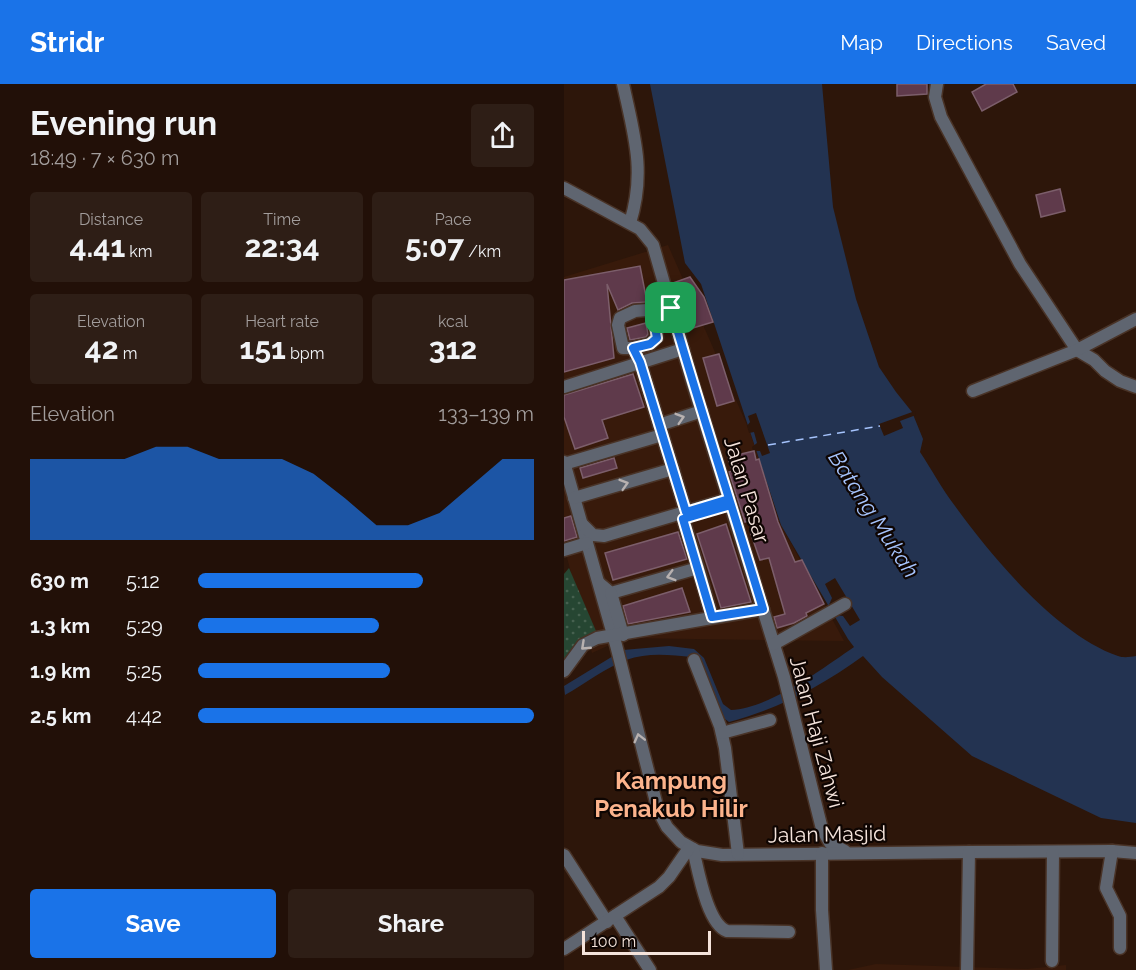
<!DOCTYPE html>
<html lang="en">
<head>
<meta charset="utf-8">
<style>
  body { margin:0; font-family:Raleway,sans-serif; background:#2e1e16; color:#f1f3f6; height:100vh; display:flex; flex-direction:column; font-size:22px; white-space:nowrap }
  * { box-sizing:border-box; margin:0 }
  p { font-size:20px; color:#a29d9c }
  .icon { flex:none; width:33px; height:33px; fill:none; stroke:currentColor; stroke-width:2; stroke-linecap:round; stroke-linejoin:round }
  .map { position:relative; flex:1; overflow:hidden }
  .side { display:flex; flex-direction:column; background:#221008; width:564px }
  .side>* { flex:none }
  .scale { position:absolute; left:18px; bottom:15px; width:129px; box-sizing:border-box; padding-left:6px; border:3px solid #f4e3db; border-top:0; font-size:16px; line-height:21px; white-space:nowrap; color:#f4e3db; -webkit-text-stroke:4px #0e0502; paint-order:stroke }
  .pin { position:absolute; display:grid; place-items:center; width:51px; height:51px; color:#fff; margin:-26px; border-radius:12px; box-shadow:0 3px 9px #0006 }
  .round { display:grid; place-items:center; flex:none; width:63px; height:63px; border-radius:6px; background:#2e1e16 }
  .head { display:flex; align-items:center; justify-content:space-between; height:102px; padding:0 30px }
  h1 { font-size:33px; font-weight:700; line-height:45px }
  .figures { display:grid; grid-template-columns:repeat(3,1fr); gap:9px; height:102px; padding:6px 30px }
  .figures div { display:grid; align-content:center; border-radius:6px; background:#2e1e16; text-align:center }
  .figures b { font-size:30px; font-weight:700 }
  .figures small { font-size:16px; font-weight:400 }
  .figures p { font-size:16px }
  .chart { height:168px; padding:12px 30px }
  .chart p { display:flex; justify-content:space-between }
  .chart svg { width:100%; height:108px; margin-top:6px; fill:#1a73e8; opacity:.7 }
  .button { display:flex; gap:12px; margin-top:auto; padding:12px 30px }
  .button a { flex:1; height:69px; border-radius:6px; background:#1a73e8; color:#fff; font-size:24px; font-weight:700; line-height:69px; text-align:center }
  .button a+a { background:#2e1e16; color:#f1f3f6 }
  ul { padding:0 30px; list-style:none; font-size:20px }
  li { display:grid; grid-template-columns:96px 72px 1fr; align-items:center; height:45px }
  li i { height:15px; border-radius:8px; background:#1a73e8 }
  header { display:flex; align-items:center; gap:36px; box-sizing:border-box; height:84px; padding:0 30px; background:#1a73e8; color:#fff }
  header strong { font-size:28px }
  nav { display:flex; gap:33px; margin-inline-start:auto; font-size:21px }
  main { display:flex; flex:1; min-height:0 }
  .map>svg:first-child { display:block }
  .built { fill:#381a0b }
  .park { fill:url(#park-dots) }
  .water { fill:#233351 }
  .pier { fill:#2d160a }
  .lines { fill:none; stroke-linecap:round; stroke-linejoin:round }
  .ferry { stroke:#a5c3fc; stroke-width:1.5; stroke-dasharray:8 6; stroke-linecap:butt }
  .building { fill:#5f3a4b; stroke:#7c5e6b; stroke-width:1.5 }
  .minor-casing { stroke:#493327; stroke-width:15 }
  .minor { stroke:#5f6570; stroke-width:12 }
  .oneway { stroke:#b8b1b0 }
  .route-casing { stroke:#fff; stroke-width:12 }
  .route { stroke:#1a73e8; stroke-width:8 }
  .labels { text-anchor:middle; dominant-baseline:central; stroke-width:4.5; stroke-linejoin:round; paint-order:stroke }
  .street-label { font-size:21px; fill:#f4e3db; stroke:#0e0502 }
  .water-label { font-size:22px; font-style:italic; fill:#a5c3fc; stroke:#0e0502 }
  .quarter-label { font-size:24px; font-weight:bold; fill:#fcb38c; stroke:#0e0502 }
</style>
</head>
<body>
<header>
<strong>Stridr</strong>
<nav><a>Map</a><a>Directions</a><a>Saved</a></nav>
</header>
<main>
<section class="side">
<div class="head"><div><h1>Evening run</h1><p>18:49 · 7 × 630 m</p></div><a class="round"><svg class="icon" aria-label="share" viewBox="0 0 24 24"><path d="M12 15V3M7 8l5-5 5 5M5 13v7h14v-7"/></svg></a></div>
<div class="figures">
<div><p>Distance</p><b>4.41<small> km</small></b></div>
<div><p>Time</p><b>22:34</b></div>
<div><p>Pace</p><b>5:07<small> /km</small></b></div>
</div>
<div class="figures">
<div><p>Elevation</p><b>42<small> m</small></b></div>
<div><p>Heart rate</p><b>151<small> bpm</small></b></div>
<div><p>kcal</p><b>312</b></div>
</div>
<div class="chart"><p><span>Elevation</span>133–139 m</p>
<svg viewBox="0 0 160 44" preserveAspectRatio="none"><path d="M0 44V11L10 11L20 11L30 11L40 6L50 6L60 11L70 11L80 11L90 17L100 27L110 38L120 38L130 33L140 22L150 11L160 11V44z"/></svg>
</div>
<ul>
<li><b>630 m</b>5:12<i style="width:67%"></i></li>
<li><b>1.3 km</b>5:29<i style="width:54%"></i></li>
<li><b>1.9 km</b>5:25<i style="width:57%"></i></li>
<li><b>2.5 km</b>4:42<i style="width:100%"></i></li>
</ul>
<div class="button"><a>Save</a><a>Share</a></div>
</section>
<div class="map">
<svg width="572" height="886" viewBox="0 0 572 886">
  <defs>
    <pattern id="park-dots" width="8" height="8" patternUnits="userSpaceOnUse" patternTransform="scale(1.5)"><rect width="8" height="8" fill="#264632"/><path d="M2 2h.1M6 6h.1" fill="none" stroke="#46614f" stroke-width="1.8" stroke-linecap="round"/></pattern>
  </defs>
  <rect width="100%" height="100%" fill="#2d160a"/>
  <g class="built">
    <polygon points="104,161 186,348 216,439 280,557 61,554 28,569 0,462 0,193"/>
    <polygon points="312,880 463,885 502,881 502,886 284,886"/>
  </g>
  <polygon class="park" points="5,484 32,547 0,575 0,490"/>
  <path class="water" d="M86,0H258L269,123L292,215L315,283L332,308L348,328L359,355L356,368C368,386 378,405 391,422C429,474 492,550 554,572C559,574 566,573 572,572V739L537,734L408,672L318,593L299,572C256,603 216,624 165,638L157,632L128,573C106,571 84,568 62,576C43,583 20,600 1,611L0,602L59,566L105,562L130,565L140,574L159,620L167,626C206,624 258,585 290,563L284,555L217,441L137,200L121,179Z"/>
  <g class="pier">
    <polygon points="351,327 352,331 336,337 339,344 320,352 315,340"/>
    <polygon points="192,329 206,369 198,372 196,367 189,367 188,363 193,359 190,348 185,349 183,342 186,338 184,332"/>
    <polygon points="271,494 296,536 286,542 279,532 272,531 264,523 268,514 261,500"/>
  </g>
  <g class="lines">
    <polyline class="ferry" points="204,361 316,342"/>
  </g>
  <g class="building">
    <polygon points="333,0 363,0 363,10 333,12"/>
    <polygon points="422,0 449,0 453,8 418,27 408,8"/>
    <polygon points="496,105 501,127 477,133 472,111"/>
    <polygon points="76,182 83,218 68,219 54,226 43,200 50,274 0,288 0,196"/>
    <polygon points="126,193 140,213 149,238 122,246 109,199"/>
    <polygon points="82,239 84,250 82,253 66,256 63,244"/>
    <polygon points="155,270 170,317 153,322 139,274"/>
    <polygon points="69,290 80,323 38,336 44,354 11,365 0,333 0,311"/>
    <polygon points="190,367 192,376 195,375 214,438 231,478 238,476 260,520 242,529 243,532 230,539 213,544 210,533 221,530 205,474 196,476 187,450 192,449 188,436 181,438 165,388 168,387 164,373"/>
    <polygon points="50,374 53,384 19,394 16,384"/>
    <polygon points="7,432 13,453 0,457 0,434"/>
    <polygon points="162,440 187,518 157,524 133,450"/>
    <polygon points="114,448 123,475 49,496 41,469"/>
    <polygon points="118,504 126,528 64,540 59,522"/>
  </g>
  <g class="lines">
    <defs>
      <g id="minor">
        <path d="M59,0C70,51 82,87 66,139"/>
        <polyline points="373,0 371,13 377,33 456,180 513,266 530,276 541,287 556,297 572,303"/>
        <polyline points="0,104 76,145 89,161 129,300 220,593 258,745 266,759 281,767"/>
        <polyline points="107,224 71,227 56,234 54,241 59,264 69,264 76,278 122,428"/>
        <polyline points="69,264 86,260 93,253 88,226"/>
        <polyline points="0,303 119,265"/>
        <polyline points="409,307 513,266 572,235"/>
        <polyline points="95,341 138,327"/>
        <polyline points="0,378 52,561 94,726 103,743 117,758 133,767 158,771 405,768 548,767 572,769"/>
        <polyline points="0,380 98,351"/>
        <polyline points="10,414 109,385"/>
        <polyline points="18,440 29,451 40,452 165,415"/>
        <polyline points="0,466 23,459"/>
        <polyline points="134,484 148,533"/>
        <polyline points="35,499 47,509 134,484 119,435"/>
        <polyline points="47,509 59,551"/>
        <polyline points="210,560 281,520"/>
        <polyline points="130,576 156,642 161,664 174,770"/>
        <polyline points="0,587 19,561 33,554 199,525"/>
        <polyline points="158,649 206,636"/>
        <path d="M129,765C134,785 143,840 163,847L225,848"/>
        <polyline points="548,767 542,804 556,832 556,864"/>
        <polyline points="258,769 258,826 262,886"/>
        <polyline points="0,771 43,838"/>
        <polyline points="51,832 86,886"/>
        <polyline points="0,865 95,803 105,793 125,764"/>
        <polyline points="488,877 489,768"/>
        <polyline points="403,886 405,768"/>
      </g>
    </defs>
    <use href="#minor" class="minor-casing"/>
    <use href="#minor" class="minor"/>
  </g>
  <defs><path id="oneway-chevron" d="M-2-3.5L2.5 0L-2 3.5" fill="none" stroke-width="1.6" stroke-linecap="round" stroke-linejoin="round" transform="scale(1.5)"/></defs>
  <g class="oneway">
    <use href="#oneway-chevron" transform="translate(116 334) rotate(-17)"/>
    <use href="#oneway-chevron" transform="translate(60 400) rotate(-17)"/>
    <use href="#oneway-chevron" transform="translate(107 492) rotate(164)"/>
    <use href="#oneway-chevron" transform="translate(21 562) rotate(137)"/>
    <use href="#oneway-chevron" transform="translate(75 654) rotate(-104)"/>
  </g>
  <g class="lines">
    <defs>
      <path id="route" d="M107,224C136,325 169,425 199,525L148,533L119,435L167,421L165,415L122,428L76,278L69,264L86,260L93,254L88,226L107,224"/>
    </defs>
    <use href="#route" class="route-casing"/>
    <use href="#route" class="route"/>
  </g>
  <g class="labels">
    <g class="street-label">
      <text transform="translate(183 406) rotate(73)">Jalan Pasar</text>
      <text transform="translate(253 648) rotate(75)">Jalan Haji Zahwi</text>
      <text transform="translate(263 750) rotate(-1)">Jalan Masjid</text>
    </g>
    <g class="water-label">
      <text transform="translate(310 430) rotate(57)">Batang Mukah</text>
    </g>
    <g class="quarter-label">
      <text x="107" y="696">Kampung<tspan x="107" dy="28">Penakub Hilir</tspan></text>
    </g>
  </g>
</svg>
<div class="scale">100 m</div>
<div class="pin" style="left:107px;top:224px;background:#1e9e55"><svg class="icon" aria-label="arrive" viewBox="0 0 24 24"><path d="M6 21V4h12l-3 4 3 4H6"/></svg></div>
</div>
</main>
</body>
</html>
